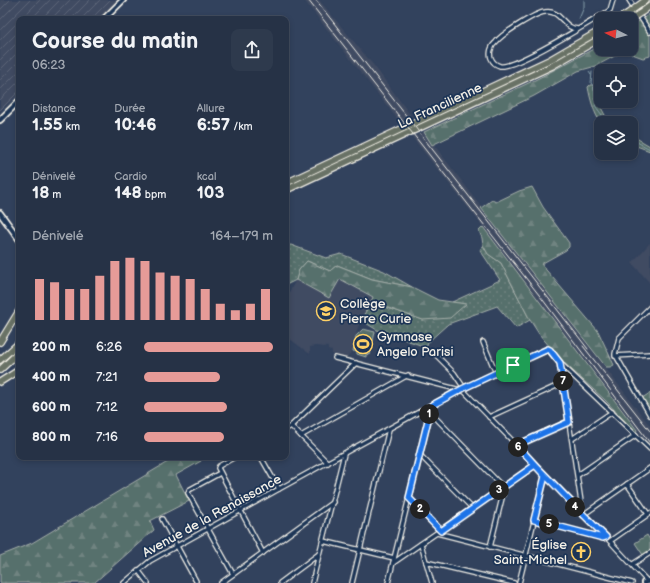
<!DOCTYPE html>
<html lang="fr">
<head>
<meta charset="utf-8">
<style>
  body { margin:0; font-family:"Balsamiq Sans",sans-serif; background:#2e3a4d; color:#f1f3f6; height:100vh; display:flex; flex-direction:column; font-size:15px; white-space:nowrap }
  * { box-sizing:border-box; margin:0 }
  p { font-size:13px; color:#a4aab3 }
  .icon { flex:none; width:22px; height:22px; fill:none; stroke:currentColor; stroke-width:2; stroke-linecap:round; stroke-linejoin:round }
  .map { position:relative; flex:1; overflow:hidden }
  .details { position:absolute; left:16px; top:16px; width:273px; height:444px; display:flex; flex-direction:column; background:#263246; border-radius:8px; box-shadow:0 2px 6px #0003,0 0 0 1px #424d5f }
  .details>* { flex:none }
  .needle { width:26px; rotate:276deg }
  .fabs { position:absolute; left:594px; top:12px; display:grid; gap:8px }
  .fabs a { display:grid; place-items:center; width:44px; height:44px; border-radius:8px; background:#263246; box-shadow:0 2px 6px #0003,0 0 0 1px #424d5f; font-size:20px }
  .pin { position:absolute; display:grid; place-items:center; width:34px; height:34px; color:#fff; margin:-17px; border-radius:8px; box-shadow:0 2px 6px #0006 }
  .km { position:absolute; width:20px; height:20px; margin:-10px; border-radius:50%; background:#222; color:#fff; font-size:11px; line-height:20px; text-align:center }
  .round { display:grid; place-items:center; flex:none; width:42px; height:42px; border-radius:8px; background:#2e3a4d }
  .head { display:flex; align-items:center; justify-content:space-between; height:68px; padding:0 16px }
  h1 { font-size:22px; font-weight:800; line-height:30px }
  .figures { display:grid; grid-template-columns:repeat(3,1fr); gap:6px; height:68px; padding:4px 16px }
  .figures div { display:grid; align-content:center }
  .figures b { font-size:17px; font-weight:800 }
  .figures small { font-size:11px; font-weight:400 }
  .figures p { font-size:11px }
  .chart { height:112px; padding:8px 16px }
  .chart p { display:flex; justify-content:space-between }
  .chart svg { width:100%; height:72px; margin-top:4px; stroke:#e69b98; stroke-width:6 }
  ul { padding:0 16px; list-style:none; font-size:13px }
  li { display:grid; grid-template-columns:64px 48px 1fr; align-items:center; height:30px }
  li i { height:10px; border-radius:5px; background:#e69b98 }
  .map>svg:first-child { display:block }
  .built { fill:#404b62 }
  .industrial { fill:url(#industrial-furrows) }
  .grass { fill:url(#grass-dots); stroke:#a6b0aa }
  .forest { fill:url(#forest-firs); stroke:#a6b0aa }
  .park { fill:url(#park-tufts); stroke:#a6b0aa }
  .pitch { fill:#576f6c; stroke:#a6b0aa }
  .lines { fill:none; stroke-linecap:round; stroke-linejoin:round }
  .stream { stroke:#87a1ad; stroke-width:1 }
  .minor-casing { stroke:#f4f1e8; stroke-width:6 }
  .tertiary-casing { stroke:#f4f1e8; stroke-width:8 }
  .trunk-casing { stroke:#f4f1e8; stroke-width:8 }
  .minor { stroke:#1d3557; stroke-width:3.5 }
  .tertiary { stroke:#1d3557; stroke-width:4.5 }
  .trunk { stroke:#697266; stroke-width:5.5 }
  .rail { stroke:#f4f1e8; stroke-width:1 }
  .trunk-bridge-casing { stroke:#f4f1e8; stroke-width:8; stroke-linecap:butt }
  .trunk-bridge { stroke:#697266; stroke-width:5.5 }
  .route-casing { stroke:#fff; stroke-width:8 }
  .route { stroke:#1a73e8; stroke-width:5 }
  .labels { text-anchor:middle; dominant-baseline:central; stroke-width:3.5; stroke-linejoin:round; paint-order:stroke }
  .street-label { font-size:13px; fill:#f4f1e8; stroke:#1d3557 }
  .poi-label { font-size:13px; fill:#f4f1e8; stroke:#1d3557; text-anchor:start }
</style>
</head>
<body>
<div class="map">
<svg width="650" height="583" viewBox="0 0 650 583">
  <defs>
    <pattern id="industrial-furrows" width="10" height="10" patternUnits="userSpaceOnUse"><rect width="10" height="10" fill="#404b62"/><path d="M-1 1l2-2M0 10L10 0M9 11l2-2" fill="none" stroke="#5c6578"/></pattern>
    <pattern id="grass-dots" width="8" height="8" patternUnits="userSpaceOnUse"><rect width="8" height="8" fill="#576f6c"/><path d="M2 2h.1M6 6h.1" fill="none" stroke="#708481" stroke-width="1.8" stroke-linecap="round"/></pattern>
    <pattern id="forest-firs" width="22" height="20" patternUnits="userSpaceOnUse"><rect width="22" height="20" fill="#576f6c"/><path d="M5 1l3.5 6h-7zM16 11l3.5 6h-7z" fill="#708481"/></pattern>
    <pattern id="park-tufts" width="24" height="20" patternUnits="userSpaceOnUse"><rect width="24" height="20" fill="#576f6c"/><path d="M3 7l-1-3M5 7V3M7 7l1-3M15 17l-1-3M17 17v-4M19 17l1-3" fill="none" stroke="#708481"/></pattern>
  </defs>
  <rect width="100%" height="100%" fill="#32425d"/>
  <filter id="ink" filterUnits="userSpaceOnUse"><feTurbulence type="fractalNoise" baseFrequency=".025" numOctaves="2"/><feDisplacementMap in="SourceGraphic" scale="8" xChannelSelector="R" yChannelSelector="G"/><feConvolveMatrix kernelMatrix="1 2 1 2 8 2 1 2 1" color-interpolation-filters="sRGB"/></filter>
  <g filter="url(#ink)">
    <g class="built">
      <polygon points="304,0 319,0 375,67 411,116 399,121"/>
      <polygon points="424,132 650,426 650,446 474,215 412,137"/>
      <polygon points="650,243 650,283 632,263"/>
      <polygon points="340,279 374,298 358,327 351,354 349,354 347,358 332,354 332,351 328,350 328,347 315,346 310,347 310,354 286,336 286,298 296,280 329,298"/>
    </g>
    <polygon class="industrial" points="0,0 121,0 102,19 19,19 19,94 0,111"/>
    <g class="grass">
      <path d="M590,85H593L596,98L607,119L611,123H601C594,114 590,98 588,87Z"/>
      <polygon points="631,135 650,146 650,151 631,144"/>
      <polygon points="291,245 326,258 341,254 384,271 412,287 372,279 337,265 330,271 307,261 299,270 296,280 286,285 286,246"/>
      <polygon points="483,245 488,254 501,263 530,320 516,328 497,306 448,324 428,342 426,347 377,330 361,320 371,302 423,320 465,304 452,302 500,280 480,250"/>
    </g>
    <g class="forest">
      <polygon points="650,14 650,56 643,58 624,51 596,66 578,71 534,96 432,145 424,132 535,80 601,45 601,49 631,49 631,26"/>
      <polygon points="532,187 543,207 569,243 569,247 566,250 541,264 598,331 614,365 610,367 606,367 481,208 492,200 496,202 519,191"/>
      <polygon points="483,227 637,430 636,433 605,400 562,361 539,334 530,320 501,263 488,254 483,245 482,238 479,231"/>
      <polygon points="307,261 330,271 337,265 372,279 412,287 438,300 466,304 450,318 423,320 371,302 373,297 340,279 329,298 296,280 299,270"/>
      <polygon points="176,457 200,457 201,461 176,475 189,501 150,521 154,530 94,583 0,583 0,556 32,543"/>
    </g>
    <polygon class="park" points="650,393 650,412 642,398"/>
    <g class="pitch">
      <polygon points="363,329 375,332 370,355 366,354 366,357 357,354 357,352 353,351 356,336"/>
      <polygon points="647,535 650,540 650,550 643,555 635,543"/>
    </g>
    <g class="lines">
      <g class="stream">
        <polyline points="579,19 584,7 584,0"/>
        <polyline points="589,72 591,75"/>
        <polyline points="592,72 591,83 594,87 596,107 608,123"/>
        <polyline points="631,139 650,149"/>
      </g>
      <defs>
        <g id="minor">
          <polyline points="629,0 650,32"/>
          <path d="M578,29C563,29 561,9 545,12C535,13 502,34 496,42C491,46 489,53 491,58C493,63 496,65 500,66C515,69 590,22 607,12L610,10L613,0"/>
          <polyline points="650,307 619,338 615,354 650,415"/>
          <polyline points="483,342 496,373"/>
          <polyline points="434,353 454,373 464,388"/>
          <polyline points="615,356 650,354"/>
          <polyline points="335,358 464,391 606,537 647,581"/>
          <polyline points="560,363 583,515"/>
          <polyline points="430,412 503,487 504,490 490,547"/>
          <polyline points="489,417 563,383"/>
          <polyline points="291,426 328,463"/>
          <polyline points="286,429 291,426 356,363"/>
          <polyline points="301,436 408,375"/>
          <polyline points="572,439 612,412"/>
          <polyline points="517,445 569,421"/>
          <polyline points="420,455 472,508"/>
          <polyline points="235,457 219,466 218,468 263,553"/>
          <polyline points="262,459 279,489"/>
          <polyline points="220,473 189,490 188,493 233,574"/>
          <polyline points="578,475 636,435"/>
          <polyline points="627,484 648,514"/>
          <polyline points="409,498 441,531"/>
          <polyline points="583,515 650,468"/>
          <polyline points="162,519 196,581"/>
          <polyline points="534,520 603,538 606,537"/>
          <polyline points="437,533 632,583"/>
          <polyline points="323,541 394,558"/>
          <polyline points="610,541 650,513"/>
          <polyline points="421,544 432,583"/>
          <polyline points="426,562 514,583"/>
          <polyline points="393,563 535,465"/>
          <polyline points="633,564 650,553"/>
          <polyline points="138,570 148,583"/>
          <polyline points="124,583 150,561 279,489 459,390 548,349 560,363 650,449"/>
          <polyline points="221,583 333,502"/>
          <polyline points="280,583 319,554"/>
          <polyline points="312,583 344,454"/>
          <polyline points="352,583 389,429"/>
          <polyline points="388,583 430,412 429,407"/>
          <polyline points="519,583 545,476"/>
        </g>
        <g id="tertiary">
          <polyline points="104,19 123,0"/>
          <polyline points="0,120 19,101"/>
          <polyline points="0,213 19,239"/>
          <polyline points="644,583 650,581"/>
        </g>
        <g id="trunk">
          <polyline points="638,6 646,0"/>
          <polyline points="642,12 650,6"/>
          <polyline points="618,19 627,14"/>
          <polyline points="286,183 551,59 601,30"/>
          <polyline points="286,190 552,66 601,38"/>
          <polyline points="0,342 19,311"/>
          <polyline points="0,360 19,343"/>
          <polyline points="0,370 19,352"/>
          <polyline points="0,382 19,370"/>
        </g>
      </defs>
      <use href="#minor" class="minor-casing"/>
      <use href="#tertiary" class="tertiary-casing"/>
      <use href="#trunk" class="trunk-casing"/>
      <use href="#minor" class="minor"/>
      <use href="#tertiary" class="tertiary"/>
      <use href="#trunk" class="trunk"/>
      <g class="rail">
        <polyline points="308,0 543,300 650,443"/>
        <polyline points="316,0 588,349"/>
        <polyline points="583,346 650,431"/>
      </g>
      <defs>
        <g id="trunk-bridge">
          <polyline points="627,14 638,6"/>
          <polyline points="631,19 642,12"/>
        </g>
      </defs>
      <use href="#trunk-bridge" class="trunk-bridge-casing"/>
      <use href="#trunk-bridge" class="trunk-bridge"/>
    </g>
  </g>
  <g class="lines" filter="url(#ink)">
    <defs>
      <path id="route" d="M513,365L464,388L429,407L430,412L409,498L441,531L535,465C559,489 582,514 606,537L603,538L534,520L545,476L517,445L569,422L560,363L550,350L548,349L513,365"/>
    </defs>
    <use href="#route" class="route-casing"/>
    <use href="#route" class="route"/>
  </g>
  <defs>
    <symbol id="school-ring" viewBox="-11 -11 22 22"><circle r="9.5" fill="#1d3557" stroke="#ffd166" stroke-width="1.5"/><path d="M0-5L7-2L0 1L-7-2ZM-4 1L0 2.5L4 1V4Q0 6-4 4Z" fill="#ffd166"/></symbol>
    <symbol id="stadium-ring" viewBox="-11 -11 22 22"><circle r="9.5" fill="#1d3557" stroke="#ffd166" stroke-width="1.5"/><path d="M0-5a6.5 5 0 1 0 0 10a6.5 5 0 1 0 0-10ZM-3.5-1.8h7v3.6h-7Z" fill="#ffd166"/></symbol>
    <symbol id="church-ring" viewBox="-11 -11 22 22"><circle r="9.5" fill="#1d3557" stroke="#ffd166" stroke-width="1.5"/><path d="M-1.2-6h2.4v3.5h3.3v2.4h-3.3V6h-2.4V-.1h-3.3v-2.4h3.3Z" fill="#ffd166"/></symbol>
  </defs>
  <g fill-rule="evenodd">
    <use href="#school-ring" x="315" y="300" width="22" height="22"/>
    <use href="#stadium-ring" x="352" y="333" width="22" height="22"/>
    <use href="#church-ring" x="570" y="541" width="22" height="22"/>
  </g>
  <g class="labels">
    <g class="street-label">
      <text transform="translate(440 106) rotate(-25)">La Francilienne</text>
      <text transform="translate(212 516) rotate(-29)">Avenue de la Renaissance</text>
    </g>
    <g class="poi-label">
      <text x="340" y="304">Collège<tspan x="340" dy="15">Pierre Curie</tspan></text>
      <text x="377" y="337">Gymnase<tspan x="377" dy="15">Angelo Parisi</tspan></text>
      <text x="567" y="545" text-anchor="end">Église<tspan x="567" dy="15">Saint-Michel</tspan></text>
    </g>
  </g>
</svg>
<div class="fabs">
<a><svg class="needle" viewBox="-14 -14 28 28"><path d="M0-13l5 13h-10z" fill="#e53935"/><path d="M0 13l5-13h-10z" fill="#a4aab3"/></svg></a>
<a><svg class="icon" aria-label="locate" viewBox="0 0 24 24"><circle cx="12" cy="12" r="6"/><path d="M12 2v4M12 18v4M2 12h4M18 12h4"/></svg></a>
<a><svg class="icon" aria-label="layers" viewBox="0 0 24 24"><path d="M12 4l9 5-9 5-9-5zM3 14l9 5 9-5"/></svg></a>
</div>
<div class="pin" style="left:513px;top:365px;background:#1e9e55"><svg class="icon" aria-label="arrive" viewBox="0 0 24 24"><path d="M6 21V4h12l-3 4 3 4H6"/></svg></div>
<b class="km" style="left:429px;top:414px">1</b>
<b class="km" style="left:420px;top:509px">2</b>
<b class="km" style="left:499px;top:490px">3</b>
<b class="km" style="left:575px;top:507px">4</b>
<b class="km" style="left:549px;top:524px">5</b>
<b class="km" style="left:518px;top:447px">6</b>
<b class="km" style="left:563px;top:381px">7</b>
<section class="details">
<div class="head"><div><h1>Course du matin</h1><p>06:23</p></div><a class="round"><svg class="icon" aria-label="share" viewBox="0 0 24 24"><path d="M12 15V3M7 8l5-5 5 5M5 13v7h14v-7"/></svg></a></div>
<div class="figures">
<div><p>Distance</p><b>1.55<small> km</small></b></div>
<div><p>Durée</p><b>10:46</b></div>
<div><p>Allure</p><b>6:57<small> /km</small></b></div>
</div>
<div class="figures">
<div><p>Dénivelé</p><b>18<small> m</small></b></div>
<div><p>Cardio</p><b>148<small> bpm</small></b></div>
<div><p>kcal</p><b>103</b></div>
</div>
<div class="chart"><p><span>Dénivelé</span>164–179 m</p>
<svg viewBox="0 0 160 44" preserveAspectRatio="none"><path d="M5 44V19M15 44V21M25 44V25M35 44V25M45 44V17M55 44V8M65 44V6M75 44V8M85 44V15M95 44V17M105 44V19M115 44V25M125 44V34M135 44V38M145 44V34M155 44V25"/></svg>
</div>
<ul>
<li><b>200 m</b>6:26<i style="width:100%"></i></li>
<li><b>400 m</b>7:21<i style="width:59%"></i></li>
<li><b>600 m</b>7:12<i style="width:64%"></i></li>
<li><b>800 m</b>7:16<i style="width:62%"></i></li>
</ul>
</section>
</div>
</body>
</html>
